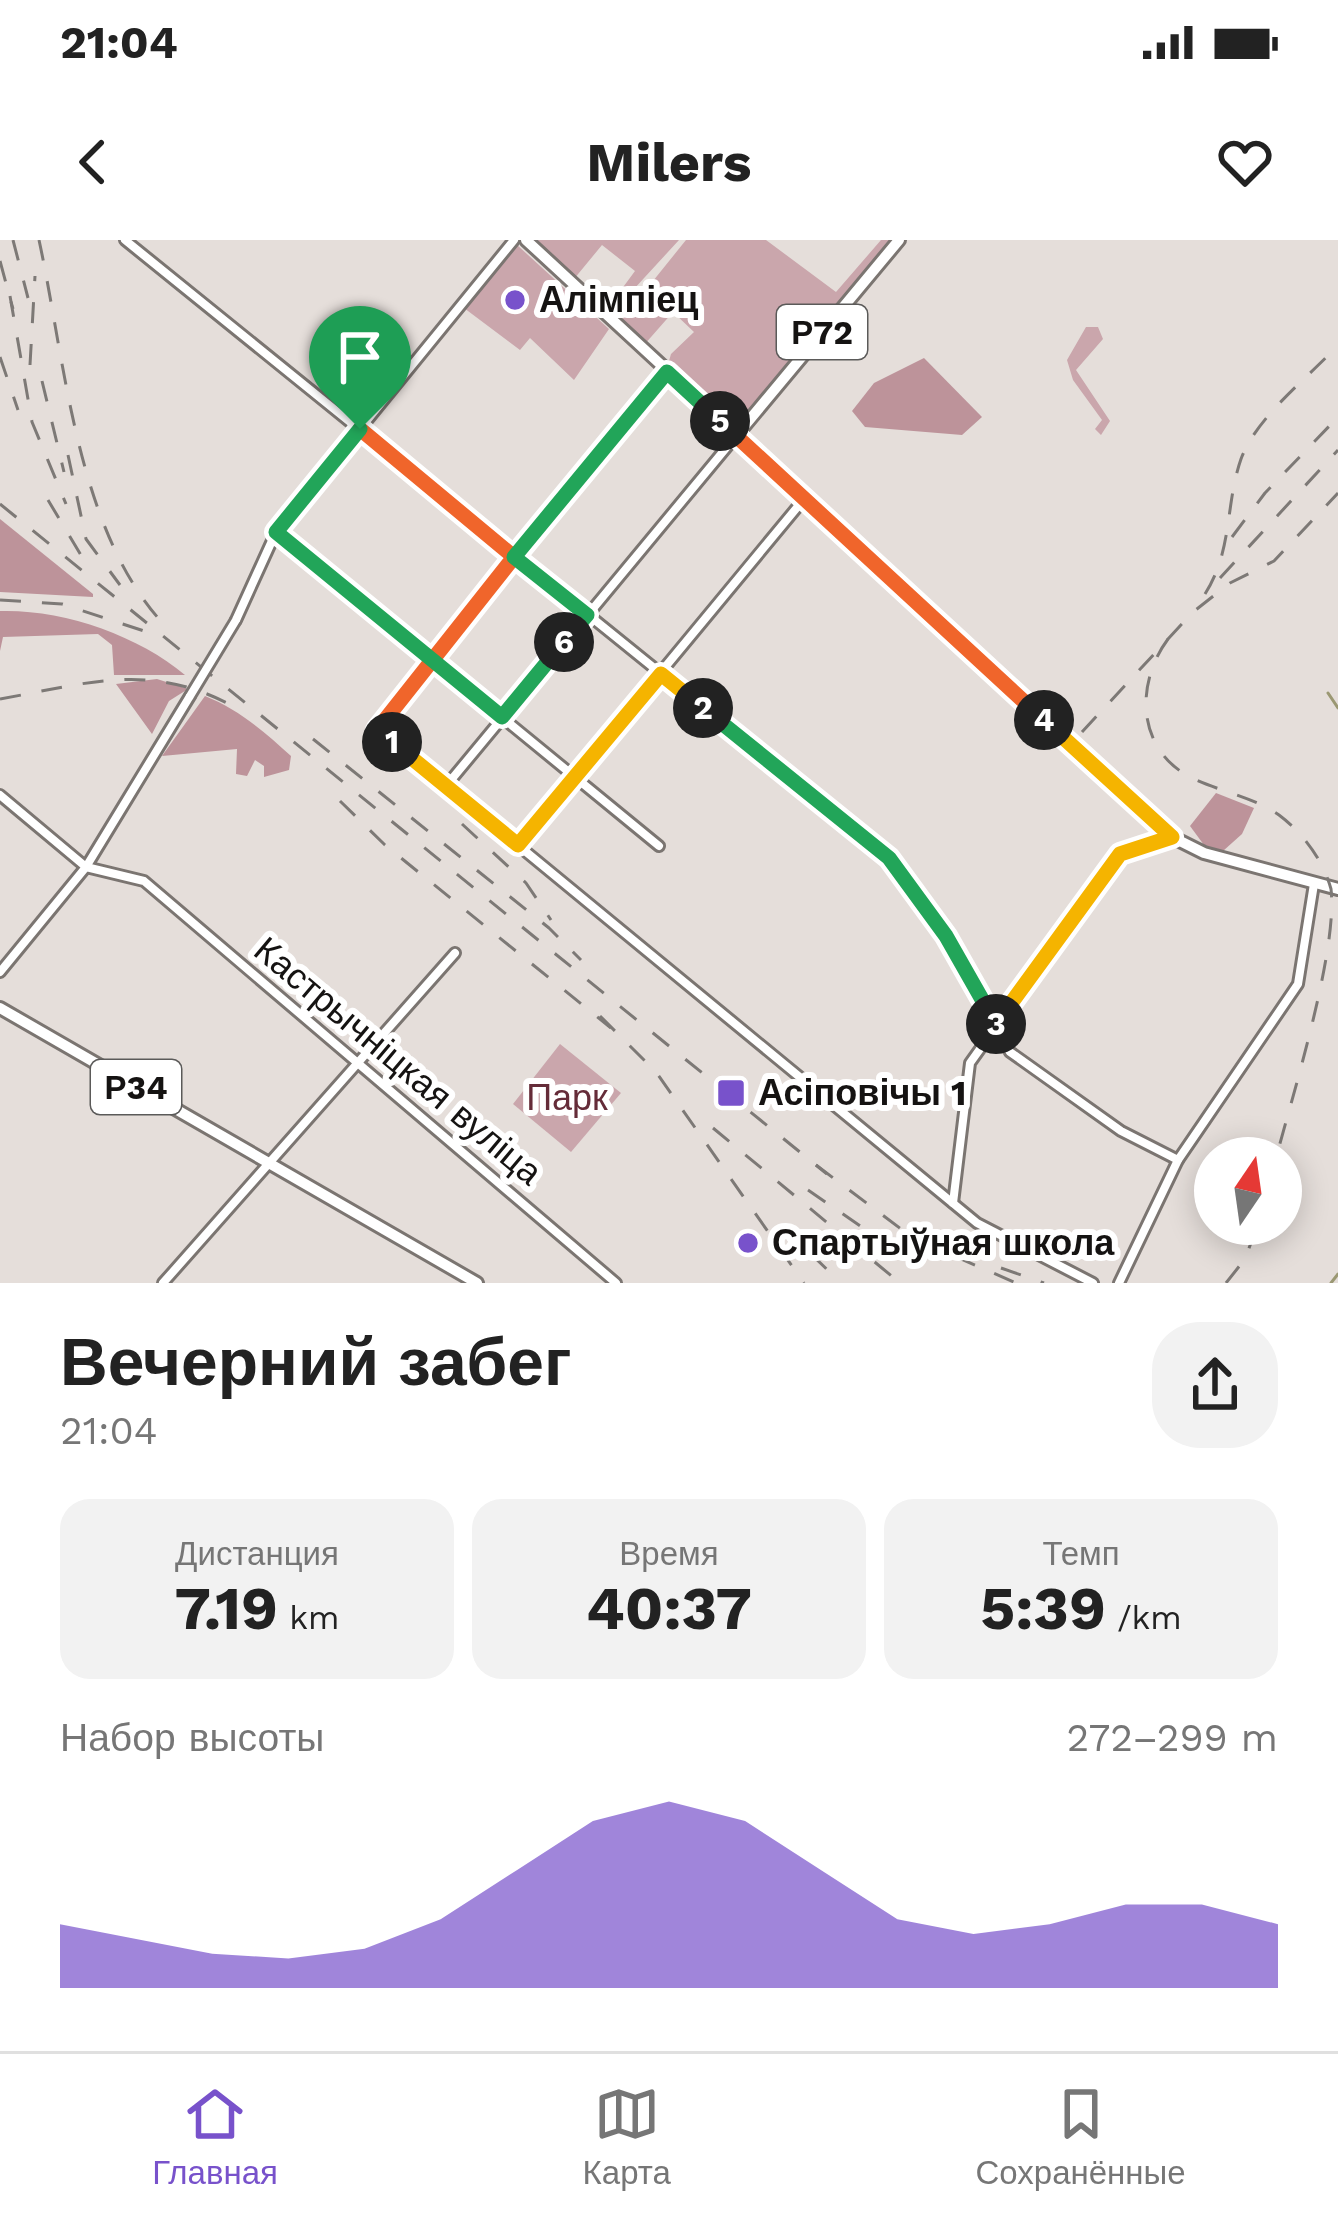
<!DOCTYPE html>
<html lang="ru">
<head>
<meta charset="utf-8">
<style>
  body { margin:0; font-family:"Work Sans",sans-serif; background:#f2f2f2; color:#222; height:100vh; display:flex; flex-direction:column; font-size:45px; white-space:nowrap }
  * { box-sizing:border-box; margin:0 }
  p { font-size:39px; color:#767676 }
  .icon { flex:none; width:66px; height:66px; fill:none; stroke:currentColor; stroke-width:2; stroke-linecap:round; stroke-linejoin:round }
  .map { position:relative; height:1043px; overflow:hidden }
  .side { display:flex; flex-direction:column; background:#fff; flex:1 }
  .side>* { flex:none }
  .needle { width:78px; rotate:13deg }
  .buttons { position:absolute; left:1194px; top:897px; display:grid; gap:24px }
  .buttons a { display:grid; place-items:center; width:108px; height:108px; border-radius:50%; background:#fff; box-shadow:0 6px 30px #0003; font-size:60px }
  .pin { position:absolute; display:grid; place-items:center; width:102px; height:102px; color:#fff; margin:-123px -51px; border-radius:50% 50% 50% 0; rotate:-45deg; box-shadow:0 0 12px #0007 }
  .pin .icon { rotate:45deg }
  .km { position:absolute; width:60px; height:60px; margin:-30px; border-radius:50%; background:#222; color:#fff; font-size:33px; line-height:60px; text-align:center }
  .round { display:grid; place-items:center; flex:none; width:126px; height:126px; border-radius:48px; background:#f2f2f2 }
  .summary { display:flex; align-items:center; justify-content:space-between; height:204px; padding:0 60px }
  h1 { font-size:66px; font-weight:700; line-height:90px }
  .stats { display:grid; grid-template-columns:repeat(3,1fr); gap:18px; height:204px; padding:12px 60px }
  .stats div { display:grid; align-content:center; border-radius:30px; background:#f2f2f2; text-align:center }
  .stats b { font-size:60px; font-weight:700 }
  .stats small { font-size:33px; font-weight:400 }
  .stats p { font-size:33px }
  .chart { height:336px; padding:24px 60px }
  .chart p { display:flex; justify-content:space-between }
  .chart svg { width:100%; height:216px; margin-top:12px; fill:#7852cb; opacity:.7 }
  .status { display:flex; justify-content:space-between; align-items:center; height:84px; padding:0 60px; background:#fff; direction:ltr }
  .status svg { height:33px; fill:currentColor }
  header { display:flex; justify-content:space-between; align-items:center; height:156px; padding:0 60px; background:#fff; font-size:54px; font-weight:700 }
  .dock { display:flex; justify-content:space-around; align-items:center; height:168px; border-top:3px solid #e0e0e0; background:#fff; font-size:33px; color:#767676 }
  .dock a { display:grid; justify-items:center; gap:6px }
  .dock .selected { color:#7852cb }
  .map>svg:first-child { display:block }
  .green { fill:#caa6ac }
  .forest { fill:#bd939a }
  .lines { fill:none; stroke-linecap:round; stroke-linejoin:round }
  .stream { stroke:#9b9873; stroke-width:3 }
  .tertiary-casing { stroke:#7b7571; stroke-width:14 }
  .secondary-casing { stroke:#7b7571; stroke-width:14 }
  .primary-casing { stroke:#7b7571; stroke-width:16 }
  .tertiary { stroke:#fff; stroke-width:8 }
  .secondary { stroke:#fff; stroke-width:8 }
  .primary { stroke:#fff; stroke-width:10 }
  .rail { stroke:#7d7976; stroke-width:3; stroke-dasharray:21 21; stroke-linecap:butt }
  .secondary-bridge-casing { stroke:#7b7571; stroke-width:14; stroke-linecap:butt }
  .secondary-bridge { stroke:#fff; stroke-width:8 }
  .split-1-casing { stroke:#fff; stroke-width:24 }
  .split-2-casing { stroke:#fff; stroke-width:24 }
  .split-3-casing { stroke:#fff; stroke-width:24 }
  .split-4-casing { stroke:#fff; stroke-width:24 }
  .split-5-casing { stroke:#fff; stroke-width:24 }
  .split-6-casing { stroke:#fff; stroke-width:24 }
  .split-7-casing { stroke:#fff; stroke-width:24 }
  .split-1 { stroke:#f0652b; stroke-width:15 }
  .split-2 { stroke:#f5b400; stroke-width:15 }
  .split-3 { stroke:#22a559; stroke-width:15 }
  .split-4 { stroke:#f5b400; stroke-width:15 }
  .split-5 { stroke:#f0652b; stroke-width:15 }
  .split-6 { stroke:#22a559; stroke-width:15 }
  .split-7 { stroke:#22a559; stroke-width:15 }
  .poi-dot { fill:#7852cb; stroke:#fff; stroke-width:4.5 }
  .labels { text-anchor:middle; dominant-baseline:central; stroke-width:12; stroke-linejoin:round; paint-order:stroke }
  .shield { fill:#fff; stroke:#5b5a59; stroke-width:3 }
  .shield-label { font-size:33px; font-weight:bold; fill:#151312 }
  .poi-label { font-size:36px; font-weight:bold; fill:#151312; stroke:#fff; text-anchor:start }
  .street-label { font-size:36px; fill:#151312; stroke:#fff }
  .park-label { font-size:36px; fill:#652c39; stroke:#fff }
</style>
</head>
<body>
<div class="status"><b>21:04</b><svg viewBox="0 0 49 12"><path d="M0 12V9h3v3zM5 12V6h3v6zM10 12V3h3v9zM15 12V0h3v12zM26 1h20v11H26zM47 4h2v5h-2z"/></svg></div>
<header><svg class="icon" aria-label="back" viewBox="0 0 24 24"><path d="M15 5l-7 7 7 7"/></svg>Milers<svg class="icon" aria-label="heart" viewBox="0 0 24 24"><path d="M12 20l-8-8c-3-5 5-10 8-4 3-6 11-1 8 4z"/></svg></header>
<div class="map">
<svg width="1338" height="1043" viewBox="0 0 1338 1043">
  <rect width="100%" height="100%" fill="#e5deda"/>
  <g class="green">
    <polygon points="532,0 679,0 611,74 582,47 589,39 606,54 621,50 635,31 602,5 574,39"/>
    <polygon points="686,0 766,0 836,52 881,0 895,0 734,188 667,128 671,114 694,92 673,72 644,105 620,82"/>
    <polygon points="516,4 609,89 574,140 530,98 520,110 464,68"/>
    <polygon points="1086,87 1098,87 1103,99 1076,130 1110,181 1101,195 1095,189 1102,180 1073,140 1067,120"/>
    <polygon points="560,804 621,853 571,912 513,864"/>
  </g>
  <g class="forest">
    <polygon points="924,118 982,177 962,195 865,187 852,171 874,143"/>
    <polygon points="0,279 93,354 93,357 0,352"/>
    <path d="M0,371C62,369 138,395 185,435H114L112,405L98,394L3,397L0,411Z"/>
    <polygon points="157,439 188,449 169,461 152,494 116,444"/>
    <path d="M205,456C238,469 265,492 291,516L289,530L264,537V526L255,520L247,536L236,534L237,509L162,516Z"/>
    <polygon points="1216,553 1254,568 1242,594 1223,611 1204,605 1190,586"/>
  </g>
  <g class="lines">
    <g class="stream">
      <polyline points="1328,453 1338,468"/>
      <polyline points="1331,1043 1338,1034"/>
    </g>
    <defs>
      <g id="tertiary">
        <polyline points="125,0 889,618 946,696 1010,812 1121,891 1178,920"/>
        <polyline points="667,132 378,490 977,983 1093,1043"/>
        <polyline points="276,292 659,606"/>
        <polyline points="446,546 736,196"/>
        <polyline points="0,555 86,627 144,641 616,1043"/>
        <polyline points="518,605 804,259"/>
        <polyline points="953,963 970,823 1120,613 1172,597"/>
        <polyline points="163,1043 455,713"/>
      </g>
      <g id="secondary">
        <polyline points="236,380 276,292 514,0"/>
        <polyline points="0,732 86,627 190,456"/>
        <polyline points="1119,1043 1178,920 1298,744 1314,644"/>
      </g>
      <g id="primary">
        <polyline points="526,0 1172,597 1204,613 1338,649"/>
        <polyline points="736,196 899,0"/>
        <polyline points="0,768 477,1043"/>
      </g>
    </defs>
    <use href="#tertiary" class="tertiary-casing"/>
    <use href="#secondary" class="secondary-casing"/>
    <use href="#primary" class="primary-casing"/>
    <use href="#tertiary" class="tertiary"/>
    <use href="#secondary" class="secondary"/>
    <use href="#primary" class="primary"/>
    <g class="rail">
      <polyline points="13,0 28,58"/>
      <path d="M39,0C65,120 76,284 159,379"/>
      <polyline points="0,21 13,69"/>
      <polyline points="10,56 32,182 66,264"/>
      <polyline points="0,117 18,170"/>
      <polyline points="30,125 35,36"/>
      <polyline points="42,141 64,232"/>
      <polyline points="68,215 86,299 120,345"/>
      <polyline points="48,260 85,322"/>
      <polyline points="0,264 827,934"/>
      <polyline points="1232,297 1265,253 1338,177"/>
      <polyline points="1220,338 1338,210"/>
      <path d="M1205,354C1233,310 1225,265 1241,219C1257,176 1308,138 1338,105"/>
      <polyline points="0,360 62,364 144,391"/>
      <path d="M1168,399C1134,445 1137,512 1194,539C1222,552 1253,557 1279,575C1303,593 1323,620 1331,649C1338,710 1293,854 1276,918"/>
      <path d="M0,459C85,444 146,422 227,463"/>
      <polyline points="1082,492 1193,372 1230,343 1274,321 1338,253"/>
      <polyline points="313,499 549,688 581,720"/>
      <polyline points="340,561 385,605 611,788"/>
      <polyline points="462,584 526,643 551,680"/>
      <polyline points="600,776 656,832 804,1043"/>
      <polyline points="713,888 900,1043"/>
      <polyline points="816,925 913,998 1016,1043"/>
      <polyline points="808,950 888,1005 915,1016"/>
      <polyline points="781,985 841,1043"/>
      <polyline points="1001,1028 1044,1043"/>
      <polyline points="1226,1043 1245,1019 1258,984"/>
    </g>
    <defs>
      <polyline id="secondary-bridge" points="190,456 236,380"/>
    </defs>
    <use href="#secondary-bridge" class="secondary-bridge-casing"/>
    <use href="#secondary-bridge" class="secondary-bridge"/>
  </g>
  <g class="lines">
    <defs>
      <polyline id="split-1" points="360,189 514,317 377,490 392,502"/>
      <polyline id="split-2" points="392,502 518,605 661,434 703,468"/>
      <polyline id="split-3" points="703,468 889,618 946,696 996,784"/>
      <polyline id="split-4" points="996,784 1120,614 1172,597 1044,480"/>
      <polyline id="split-5" points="720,181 1044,480"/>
      <polyline id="split-6" points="564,402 587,375 514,317 667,132 720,181"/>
      <polyline id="split-7" points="360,189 276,292 502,477 564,402"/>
    </defs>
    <use href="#split-1" class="split-1-casing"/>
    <use href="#split-2" class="split-2-casing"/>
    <use href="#split-3" class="split-3-casing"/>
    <use href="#split-4" class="split-4-casing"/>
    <use href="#split-5" class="split-5-casing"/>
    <use href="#split-6" class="split-6-casing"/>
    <use href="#split-7" class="split-7-casing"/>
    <use href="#split-1" class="split-1"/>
    <use href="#split-2" class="split-2"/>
    <use href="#split-3" class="split-3"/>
    <use href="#split-4" class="split-4"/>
    <use href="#split-5" class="split-5"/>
    <use href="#split-6" class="split-6"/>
    <use href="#split-7" class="split-7"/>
  </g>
  <g class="poi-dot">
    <circle cx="515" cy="60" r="12"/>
    <rect x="716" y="838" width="30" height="30" rx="6"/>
    <circle cx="748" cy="1003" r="12"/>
  </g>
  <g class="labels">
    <g class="shield">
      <rect x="777" y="65" width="90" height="54" rx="9"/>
      <rect x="91" y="820" width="90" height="54" rx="9"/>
    </g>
    <g class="shield-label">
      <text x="822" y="92">Р72</text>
      <text x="136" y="847">Р34</text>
    </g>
    <g class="poi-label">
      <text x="539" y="60">Алімпіец</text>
      <text x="758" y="853">Асіповічы 1</text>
      <text x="772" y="1003">Спартыўная школа</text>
    </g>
    <g class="street-label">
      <text transform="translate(398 821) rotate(40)">Кастрычніцкая вуліца</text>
    </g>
    <g class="park-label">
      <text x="567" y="858">Парк</text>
    </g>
  </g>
</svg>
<div class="buttons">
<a><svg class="needle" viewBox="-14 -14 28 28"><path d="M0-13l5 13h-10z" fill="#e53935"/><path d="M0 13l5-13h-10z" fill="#767676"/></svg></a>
</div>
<div class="pin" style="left:360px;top:189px;background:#1e9e55"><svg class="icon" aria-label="arrive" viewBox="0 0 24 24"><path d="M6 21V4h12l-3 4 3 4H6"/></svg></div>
<b class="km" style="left:392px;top:502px">1</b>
<b class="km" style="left:703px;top:468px">2</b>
<b class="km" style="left:996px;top:784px">3</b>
<b class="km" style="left:1044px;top:480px">4</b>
<b class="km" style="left:720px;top:181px">5</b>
<b class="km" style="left:564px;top:402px">6</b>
</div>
<section class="side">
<div class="summary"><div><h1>Вечерний забег</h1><p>21:04</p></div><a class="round"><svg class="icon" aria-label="share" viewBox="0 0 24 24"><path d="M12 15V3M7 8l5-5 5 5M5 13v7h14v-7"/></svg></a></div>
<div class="stats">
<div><p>Дистанция</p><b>7.19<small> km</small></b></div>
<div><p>Время</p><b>40:37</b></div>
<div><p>Темп</p><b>5:39<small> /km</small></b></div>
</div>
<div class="chart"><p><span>Набор высоты</span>272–299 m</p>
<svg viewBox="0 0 160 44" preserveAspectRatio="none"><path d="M0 44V31L10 34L20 37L30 38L40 36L50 30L60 20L70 10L80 6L90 10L100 20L110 30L120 33L130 31L140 27L150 27L160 31V44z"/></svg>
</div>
</section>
<nav class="dock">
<a class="selected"><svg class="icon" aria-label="home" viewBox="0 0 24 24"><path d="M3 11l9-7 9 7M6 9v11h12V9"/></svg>Главная</a>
<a><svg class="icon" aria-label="map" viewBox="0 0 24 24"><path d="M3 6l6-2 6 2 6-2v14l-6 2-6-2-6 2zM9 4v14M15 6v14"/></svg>Карта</a>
<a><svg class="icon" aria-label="saved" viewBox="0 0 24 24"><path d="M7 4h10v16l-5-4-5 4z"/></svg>Сохранённые</a>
</nav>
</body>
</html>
